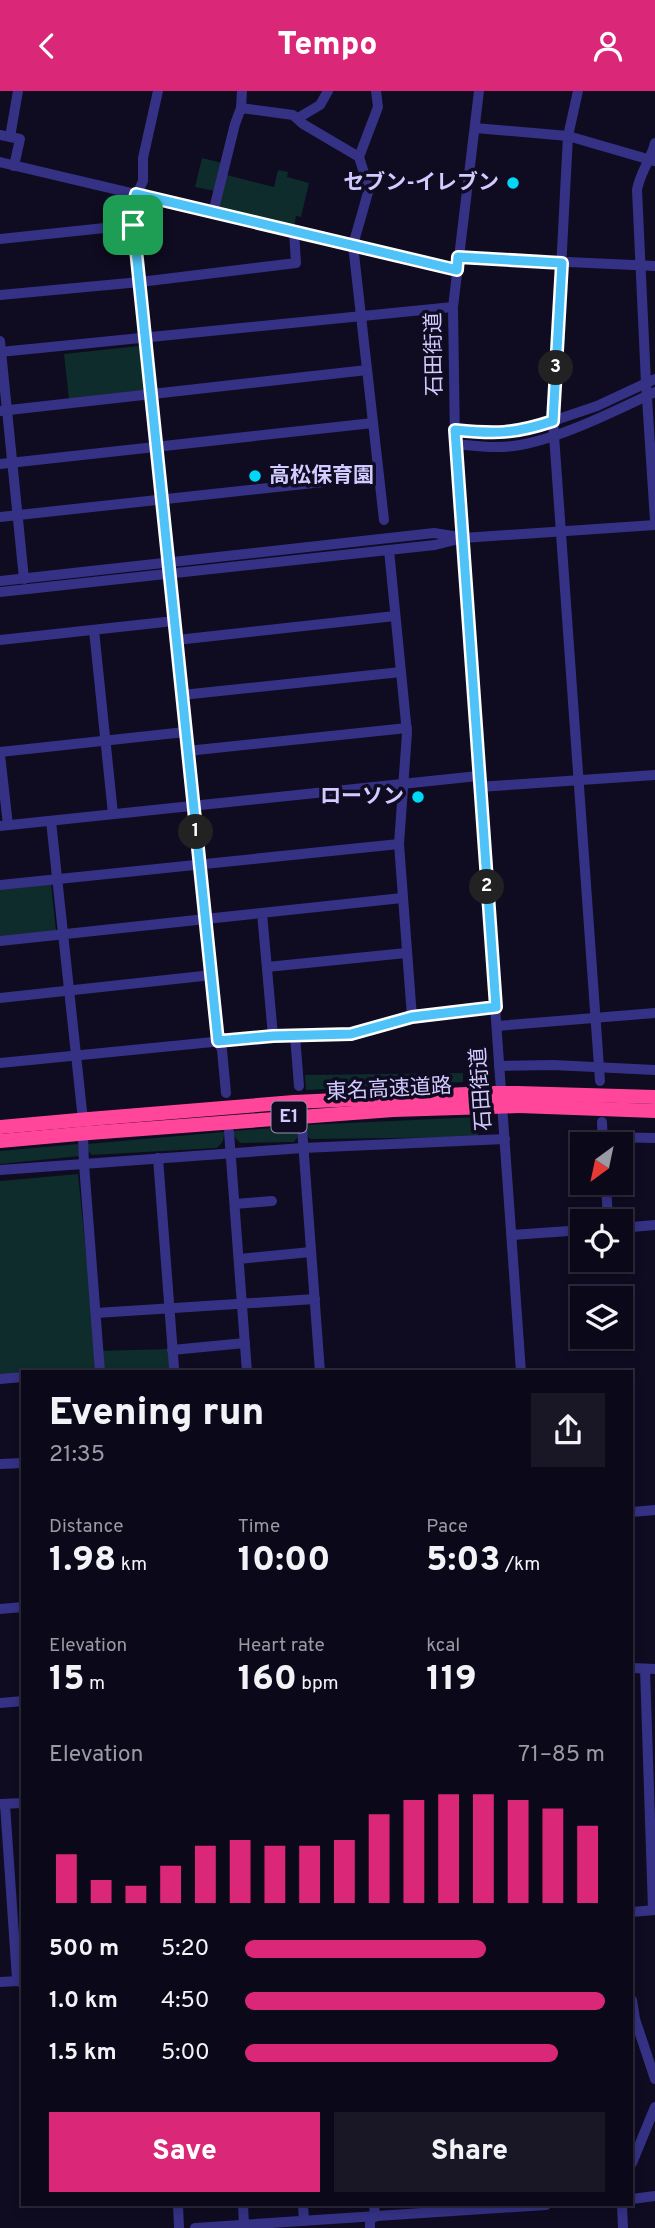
<!DOCTYPE html>
<html lang="en">
<head>
<meta charset="utf-8">
<style>
  body { margin:0; font-family:Overpass,"Noto Sans JP",sans-serif; background:#191626; color:#f1f3f6; height:100vh; display:flex; flex-direction:column; font-size:26px; white-space:nowrap }
  * { box-sizing:border-box; margin:0 }
  p { font-size:23px; color:#9a9aa2 }
  .icon { flex:none; width:38px; height:38px; fill:none; stroke:currentColor; stroke-width:2; stroke-linecap:round; stroke-linejoin:round }
  .map { position:relative; flex:1; overflow:hidden }
  .drawer { position:absolute; left:21px; top:1279px; width:612px; height:836px; display:flex; flex-direction:column; background:#0b0819; border-radius:0px; box-shadow:0 4px 10px #0003,0 0 0 2px #2b2938 }
  .drawer>* { flex:none }
  .needle { width:46px; rotate:213deg }
  .controls { position:absolute; left:570px; top:1041px; display:grid; gap:14px }
  .controls a { display:grid; place-items:center; width:63px; height:63px; border-radius:0px; background:#0b0819; box-shadow:0 4px 10px #0003,0 0 0 2px #2b2938; font-size:35px }
  .pin { position:absolute; display:grid; place-items:center; width:60px; height:60px; color:#fff; margin:-30px; border-radius:14px; box-shadow:0 4px 10px #0006 }
  .km { position:absolute; width:35px; height:35px; margin:-18px; border-radius:50%; background:#222; color:#fff; font-size:19px; line-height:35px; text-align:center }
  .round { display:grid; place-items:center; flex:none; width:74px; height:74px; border-radius:0px; background:#191626 }
  .headline { display:flex; align-items:center; justify-content:space-between; height:119px; padding:0 28px }
  h1 { font-size:38px; font-weight:800; line-height:52px }
  .metrics { display:grid; grid-template-columns:repeat(3,1fr); gap:10px; height:119px; padding:7px 28px }
  .metrics div { display:grid; align-content:center }
  .metrics b { font-size:35px; font-weight:800 }
  .metrics small { font-size:19px; font-weight:400 }
  .metrics p { font-size:19px }
  .chart { height:196px; padding:14px 28px }
  .chart p { display:flex; justify-content:space-between }
  .chart svg { width:100%; height:126px; margin-top:7px; stroke:#db2777; stroke-width:6 }
  .button { display:flex; gap:14px; margin-top:auto; padding:14px 28px }
  .button a { flex:1; height:80px; border-radius:0px; background:#db2777; color:#fff; font-size:28px; font-weight:800; line-height:80px; text-align:center }
  .button a+a { background:#191626; color:#f1f3f6 }
  ul { padding:0 28px; list-style:none; font-size:23px }
  li { display:grid; grid-template-columns:112px 84px 1fr; align-items:center; height:52px }
  li i { height:18px; border-radius:9px; background:#db2777 }
  header { display:flex; justify-content:space-between; align-items:center; height:91px; padding:0 28px; background:#db2777; color:#fff; font-size:32px; font-weight:800 }
  .map>svg:first-child { display:block }
  .green { fill:#0d2c2b }
  .lines { fill:none; stroke-linecap:round; stroke-linejoin:round }
  .minor { stroke:#353185; stroke-width:10 }
  .highway { stroke:#ff469b; stroke-width:14 }
  .highway-bridge { stroke:#ff469b; stroke-width:14 }
  .route-casing { stroke:#fff; stroke-width:14 }
  .route { stroke:#4fc3f7; stroke-width:9 }
  .poi-dot { fill:#00d9f6; stroke:#0f0b21; stroke-width:2.5 }
  .labels { text-anchor:middle; dominant-baseline:central; stroke-width:7; stroke-linejoin:round; paint-order:stroke }
  .shield { fill:#0f0b21; stroke:#9891bc; stroke-width:2 }
  .shield-label { font-size:19px; font-weight:bold; fill:#d2cbff }
  .poi-label { font-size:21px; font-weight:bold; fill:#d2cbff; stroke:#0f0b21; text-anchor:end }
  .street-label { font-size:21px; fill:#d2cbff; stroke:#0f0b21 }
</style>
</head>
<body>
<header><svg class="icon" aria-label="back" viewBox="0 0 24 24"><path d="M15 5l-7 7 7 7"/></svg>Tempo<svg class="icon" aria-label="person" viewBox="0 0 24 24"><circle cx="12" cy="8" r="4"/><path d="M4 21q1-7 8-7t8 7"/></svg></header>
<div class="map">
<svg width="655" height="2137" viewBox="0 0 655 2137">
  <rect width="100%" height="100%" fill="#0f0b21"/>
  <g class="green">
    <polygon points="202,67 222,72 215,100 195,96"/>
    <polygon points="278,79 288,81 287,86 309,92 301,126 296,125 294,135 219,117 227,84 274,96"/>
    <polygon points="139,255 144,300 69,308 64,263"/>
    <polygon points="51,792 56,840 0,846 0,798"/>
    <polygon points="463,982 463,991 306,999 305,984"/>
    <polygon points="478,1026 478,1046 310,1048 307,1044 306,1034"/>
    <polygon points="298,1035 297,1047 294,1051 240,1052 234,1045 233,1040"/>
    <path d="M224,1041C224,1048 223,1053 216,1057L92,1064L88,1060L87,1053Z"/>
    <polygon points="78,1053 80,1065 0,1073 0,1060"/>
    <polygon points="78,1083 96,1260 171,1258 171,1279 242,1277 242,1281 23,1281 0,1284 0,1090"/>
  </g>
  <g class="lines">
    <g class="minor">
      <polyline points="158,0 143,67 143,90 133,112 132,120 218,950 222,959 226,1002"/>
      <polyline points="479,0 453,216 455,353 521,1281"/>
      <polyline points="578,0 568,45 553,330 600,990"/>
      <polyline points="241,17 242,0"/>
      <polyline points="298,27 320,14 328,0"/>
      <polyline points="475,37 568,45 654,70"/>
      <polyline points="0,44 20,48 14,75"/>
      <polyline points="10,46 18,0"/>
      <path d="M655,52C651,69 640,81 637,99L646,292L655,430"/>
      <polyline points="359,66 378,16 376,0"/>
      <polyline points="0,71 457,179"/>
      <polyline points="213,122 235,33 241,17 293,24 303,33 359,66 369,98 353,154 384,429"/>
      <polyline points="0,148 133,134"/>
      <polyline points="458,166 655,175"/>
      <polyline points="0,204 140,191 296,172 294,140"/>
      <polyline points="0,250 24,488"/>
      <polyline points="0,261 453,216"/>
      <polyline points="0,320 367,279"/>
      <polyline points="455,339 498,343 529,338 597,315 655,288"/>
      <path d="M455,353C476,355 499,358 520,354C561,347 617,319 655,301"/>
      <polyline points="0,373 373,332"/>
      <polyline points="0,426 379,385"/>
      <polyline points="389,459 407,642 399,753 412,926"/>
      <polyline points="0,490 434,442 459,446"/>
      <polyline points="0,501 435,454 463,447 655,434"/>
      <polyline points="94,539 113,723"/>
      <polyline points="0,549 174,530"/>
      <polyline points="177,549 395,525"/>
      <polyline points="182,604 401,581"/>
      <polyline points="187,660 407,637"/>
      <polyline points="0,661 185,641"/>
      <polyline points="0,664 8,734"/>
      <polyline points="479,696 655,684"/>
      <polyline points="51,730 82,1020 84,1073 100,1281"/>
      <polyline points="0,735 478,685"/>
      <polyline points="0,794 399,753"/>
      <polyline points="262,822 273,945"/>
      <polyline points="0,850 402,807"/>
      <polyline points="267,876 406,862"/>
      <polyline points="0,907 212,884"/>
      <polyline points="497,935 655,922"/>
      <polyline points="295,945 299,995"/>
      <polyline points="0,972 273,945 351,943 412,926 496,916"/>
      <polyline points="499,975 553,974 655,979"/>
      <polyline points="602,1031 603,1054"/>
      <polyline points="302,1037 320,1281"/>
      <polyline points="229,1041 247,1281"/>
      <polyline points="603,1046 655,1047"/>
      <polyline points="158,1067 174,1277"/>
      <polyline points="0,1079 303,1057 505,1048"/>
      <polyline points="606,1092 608,1130"/>
      <polyline points="235,1113 272,1110"/>
      <polyline points="621,1137 655,1134"/>
      <polyline points="512,1144 583,1139"/>
      <polyline points="239,1168 311,1161"/>
      <polyline points="96,1222 315,1208"/>
      <polyline points="172,1259 245,1252"/>
      <polyline points="0,1288 23,1286"/>
      <polyline points="0,1373 23,1372"/>
      <polyline points="632,1421 655,1419"/>
      <polyline points="0,1518 23,1516"/>
      <polyline points="632,1577 655,1578"/>
      <polyline points="645,1578 653,1819"/>
      <polyline points="0,1612 23,1610"/>
      <polyline points="1,1713 23,1712"/>
      <polyline points="5,1713 17,1888 23,1893"/>
      <polyline points="632,1821 655,1819"/>
      <polyline points="0,1891 19,1890"/>
      <polyline points="632,1909 635,1928 655,1988"/>
      <polyline points="632,2072 655,2016"/>
      <polyline points="632,2108 655,2105"/>
      <polyline points="178,2114 179,2137"/>
      <polyline points="243,2114 244,2134"/>
      <polyline points="303,2114 304,2130"/>
      <polyline points="374,2114 375,2126"/>
      <polyline points="622,2114 623,2137"/>
      <polyline points="370,2126 370,2137"/>
      <polyline points="195,2137 546,2114"/>
    </g>
    <g class="highway">
      <polyline points="517,1002 655,1006"/>
      <polyline points="519,1015 655,1020"/>
      <polyline points="89,1028 294,1011 488,1002"/>
      <polyline points="89,1042 393,1019 490,1016"/>
    </g>
    <g class="highway-bridge">
      <polyline points="488,1002 517,1002"/>
      <polyline points="490,1016 519,1015"/>
      <polyline points="0,1036 89,1028"/>
      <polyline points="0,1050 89,1042"/>
    </g>
  </g>
  <g class="lines">
    <defs>
      <path id="route" d="M136,103L457,179L458,166L562,172L553,330C514,343 495,343 455,339L496,916L412,926L351,943L273,945L218,950L132,120Z"/>
    </defs>
    <use href="#route" class="route-casing"/>
    <use href="#route" class="route"/>
  </g>
  <g class="poi-dot">
    <circle cx="513" cy="92" r="7"/>
    <circle cx="255" cy="385" r="7"/>
    <circle cx="418" cy="706" r="7"/>
  </g>
  <g class="labels">
    <rect class="shield" x="271.5" y="1010.5" width="35" height="31" rx="5"/>
    <g class="shield-label">
      <text x="289" y="1026">E1</text>
    </g>
    <g class="poi-label">
      <text x="499" y="92">セブン-イレブン</text>
      <text x="269" y="385" text-anchor="start">高松保育園</text>
      <text x="404" y="706">ローソン</text>
    </g>
    <g class="street-label">
      <text transform="translate(435 263) rotate(-91)">石田街道</text>
      <text transform="translate(482 998) rotate(-94)">石田街道</text>
      <text transform="translate(389 999) rotate(-3)">東名高速道路</text>
    </g>
  </g>
</svg>
<div class="controls">
<a><svg class="needle" viewBox="-14 -14 28 28"><path d="M0-13l5 13h-10z" fill="#e53935"/><path d="M0 13l5-13h-10z" fill="#9a9aa2"/></svg></a>
<a><svg class="icon" aria-label="locate" viewBox="0 0 24 24"><circle cx="12" cy="12" r="6"/><path d="M12 2v4M12 18v4M2 12h4M18 12h4"/></svg></a>
<a><svg class="icon" aria-label="layers" viewBox="0 0 24 24"><path d="M12 4l9 5-9 5-9-5zM3 14l9 5 9-5"/></svg></a>
</div>
<div class="pin" style="left:133px;top:134px;background:#1e9e55"><svg class="icon" aria-label="arrive" viewBox="0 0 24 24"><path d="M6 21V4h12l-3 4 3 4H6"/></svg></div>
<b class="km" style="left:196px;top:741px">1</b>
<b class="km" style="left:487px;top:796px">2</b>
<b class="km" style="left:556px;top:277px">3</b>
<section class="drawer">
<div class="headline"><div><h1>Evening run</h1><p>21:35</p></div><a class="round"><svg class="icon" aria-label="share" viewBox="0 0 24 24"><path d="M12 15V3M7 8l5-5 5 5M5 13v7h14v-7"/></svg></a></div>
<div class="metrics">
<div><p>Distance</p><b>1.98<small> km</small></b></div>
<div><p>Time</p><b>10:00</b></div>
<div><p>Pace</p><b>5:03<small> /km</small></b></div>
</div>
<div class="metrics">
<div><p>Elevation</p><b>15<small> m</small></b></div>
<div><p>Heart rate</p><b>160<small> bpm</small></b></div>
<div><p>kcal</p><b>119</b></div>
</div>
<div class="chart"><p><span>Elevation</span>71–85 m</p>
<svg viewBox="0 0 160 44" preserveAspectRatio="none"><path d="M5 44V27M15 44V36M25 44V38M35 44V31M45 44V24M55 44V22M65 44V24M75 44V24M85 44V22M95 44V13M105 44V8M115 44V6M125 44V6M135 44V8M145 44V11M155 44V17"/></svg>
</div>
<ul>
<li><b>500 m</b>5:20<i style="width:67%"></i></li>
<li><b>1.0 km</b>4:50<i style="width:100%"></i></li>
<li><b>1.5 km</b>5:00<i style="width:87%"></i></li>
</ul>
<div class="button"><a>Save</a><a>Share</a></div>
</section>
</div>
</body>
</html>
